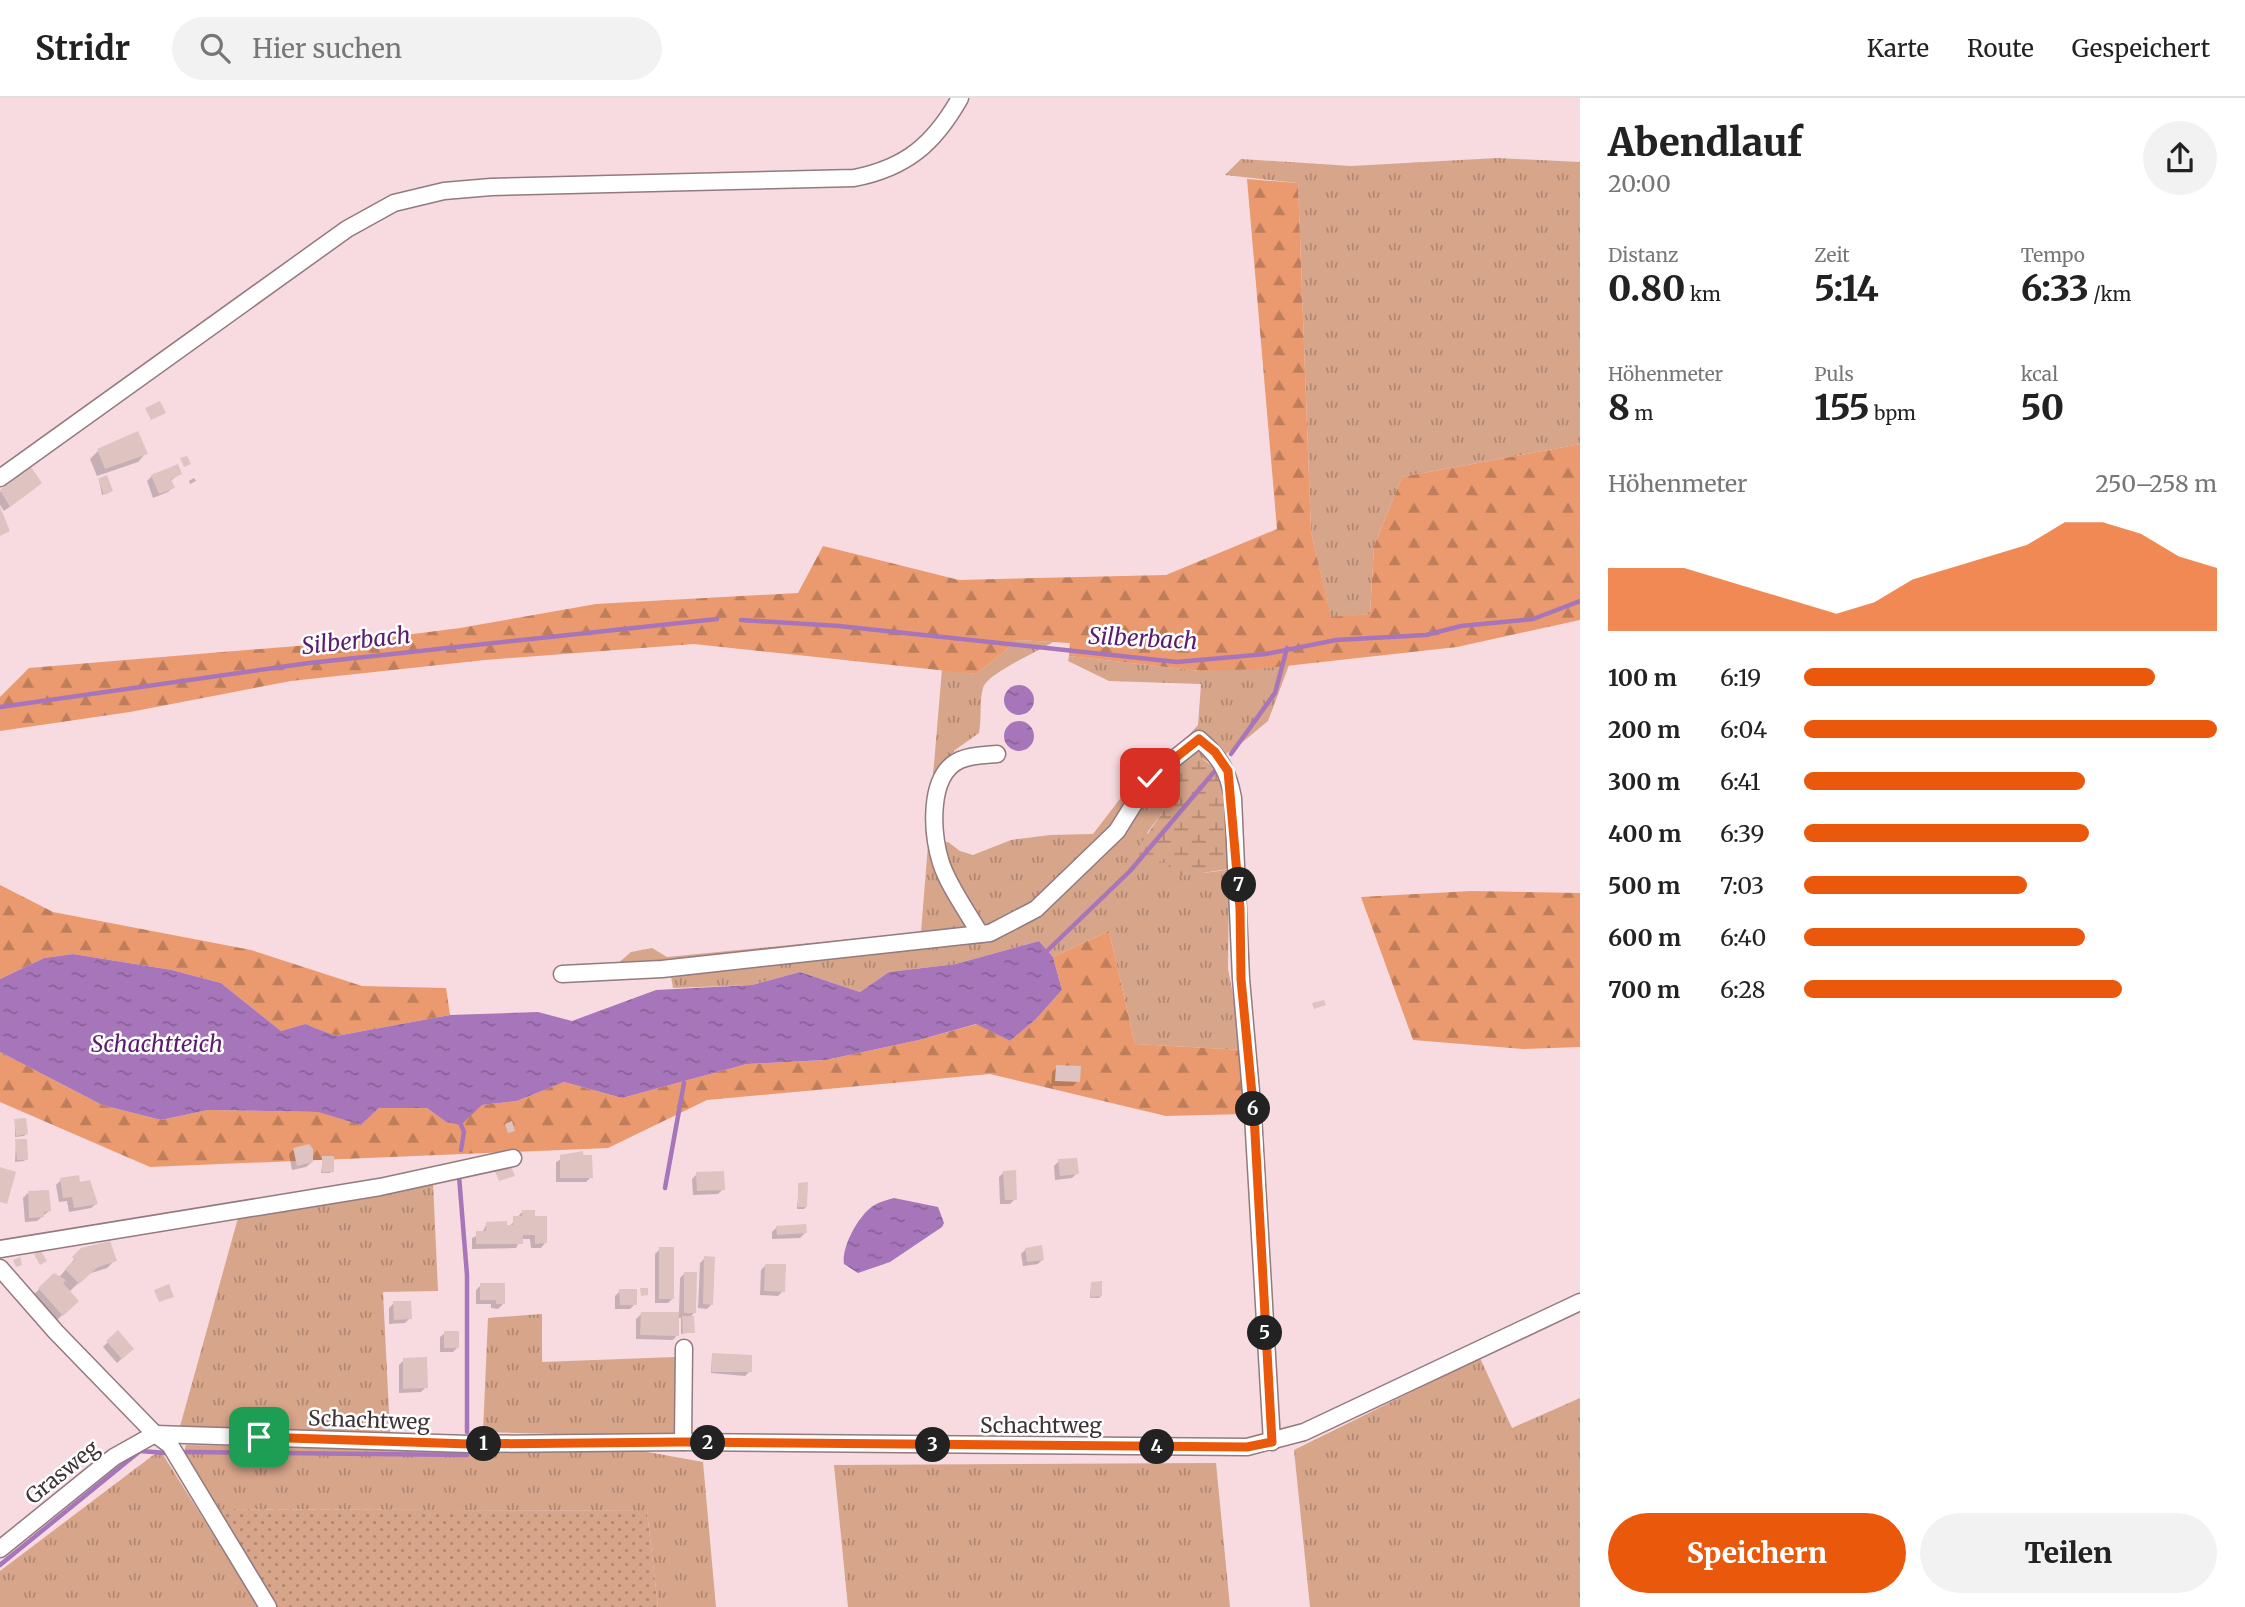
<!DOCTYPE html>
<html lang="de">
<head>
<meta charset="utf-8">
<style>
  body { margin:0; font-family:Merriweather,serif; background:#f2f2f2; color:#222; height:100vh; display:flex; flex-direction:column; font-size:26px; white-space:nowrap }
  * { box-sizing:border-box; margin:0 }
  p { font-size:23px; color:#767676 }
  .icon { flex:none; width:38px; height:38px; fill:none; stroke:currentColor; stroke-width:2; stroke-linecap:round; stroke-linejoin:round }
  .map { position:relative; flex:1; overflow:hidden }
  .side { display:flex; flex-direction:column; background:#fff; width:665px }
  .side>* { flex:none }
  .pin { position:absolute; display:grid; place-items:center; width:60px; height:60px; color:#fff; margin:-30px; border-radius:14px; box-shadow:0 4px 10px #0006 }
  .km { position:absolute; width:35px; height:35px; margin:-18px; border-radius:50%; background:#222; color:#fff; font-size:19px; line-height:35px; text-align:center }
  .round { display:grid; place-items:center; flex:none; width:74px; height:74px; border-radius:37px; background:#f2f2f2 }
  .overview { display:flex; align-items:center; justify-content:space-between; height:119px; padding:0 28px }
  h1 { font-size:38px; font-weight:800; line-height:52px }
  .metrics { display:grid; grid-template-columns:repeat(3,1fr); gap:10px; height:119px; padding:7px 28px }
  .metrics div { display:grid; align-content:center }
  .metrics b { font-size:35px; font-weight:800 }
  .metrics small { font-size:19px; font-weight:400 }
  .metrics p { font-size:19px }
  .chart { height:196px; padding:14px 28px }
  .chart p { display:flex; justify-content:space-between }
  .chart svg { width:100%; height:126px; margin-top:7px; fill:#ea580c; opacity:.7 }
  .action { display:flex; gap:14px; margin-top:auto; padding:14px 28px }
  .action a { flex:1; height:80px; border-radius:42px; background:#ea580c; color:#fff; font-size:28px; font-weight:800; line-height:80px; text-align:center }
  .action a+a { background:#f2f2f2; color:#222 }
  ul { padding:0 28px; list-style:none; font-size:23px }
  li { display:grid; grid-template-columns:112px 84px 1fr; align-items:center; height:52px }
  li i { height:18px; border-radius:9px; background:#ea580c }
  header { display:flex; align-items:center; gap:42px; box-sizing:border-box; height:98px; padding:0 35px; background:#fff; border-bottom:2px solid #e0e0e0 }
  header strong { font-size:33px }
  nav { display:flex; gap:38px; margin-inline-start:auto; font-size:24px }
  .search { width:490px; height:63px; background:#f2f2f2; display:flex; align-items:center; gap:18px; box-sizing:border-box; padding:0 24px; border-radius:38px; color:#767676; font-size:26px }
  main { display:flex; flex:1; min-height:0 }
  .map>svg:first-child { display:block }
  .grass { fill:url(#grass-tufts) }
  .forest { fill:url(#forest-firs) }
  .wetland { fill:url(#wetland-marsh) }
  .garden { fill:url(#garden-dots) }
  .water { fill:url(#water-ripples) }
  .shadow { fill:#0003 }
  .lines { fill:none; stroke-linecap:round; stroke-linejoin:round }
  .stream { stroke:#a776ba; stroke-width:4.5 }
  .building { fill:#dec3c0 }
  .minor-casing { stroke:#927a7f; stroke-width:19 }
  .minor { stroke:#fff; stroke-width:16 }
  .route-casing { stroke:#fff; stroke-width:14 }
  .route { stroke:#ea580c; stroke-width:9 }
  .labels { text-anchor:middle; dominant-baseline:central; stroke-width:5; stroke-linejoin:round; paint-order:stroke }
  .street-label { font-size:21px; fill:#3e3336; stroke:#fff }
  .water-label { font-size:23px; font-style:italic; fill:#5b1c6f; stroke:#fff }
</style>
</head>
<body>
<header>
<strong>Stridr</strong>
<div class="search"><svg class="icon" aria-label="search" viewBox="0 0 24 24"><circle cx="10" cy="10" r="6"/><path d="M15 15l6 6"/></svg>Hier suchen</div>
<nav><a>Karte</a><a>Route</a><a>Gespeichert</a></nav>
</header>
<main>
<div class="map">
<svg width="1580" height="1509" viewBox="0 0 1580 1509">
  <defs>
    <pattern id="grass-tufts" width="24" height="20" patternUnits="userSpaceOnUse" patternTransform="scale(1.75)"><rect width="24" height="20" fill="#d7a58a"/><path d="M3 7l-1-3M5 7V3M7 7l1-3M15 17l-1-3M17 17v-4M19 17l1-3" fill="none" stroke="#b08772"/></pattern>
    <pattern id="forest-firs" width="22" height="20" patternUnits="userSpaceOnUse" patternTransform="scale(1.75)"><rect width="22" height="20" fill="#ea9a6e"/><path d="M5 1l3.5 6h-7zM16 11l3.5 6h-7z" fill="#bf7e5b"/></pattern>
    <pattern id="wetland-marsh" width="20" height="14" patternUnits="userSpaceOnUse" patternTransform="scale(1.75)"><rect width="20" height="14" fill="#d7a58a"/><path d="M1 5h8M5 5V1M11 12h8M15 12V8" fill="none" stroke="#b08772"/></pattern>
    <pattern id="garden-dots" width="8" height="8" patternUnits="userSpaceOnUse" patternTransform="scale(1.75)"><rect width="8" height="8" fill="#d7a58a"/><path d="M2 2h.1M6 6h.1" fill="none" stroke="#b08772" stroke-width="1.8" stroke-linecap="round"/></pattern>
    <pattern id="water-ripples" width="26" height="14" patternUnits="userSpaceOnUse" patternTransform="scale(1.75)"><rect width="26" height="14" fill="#a776ba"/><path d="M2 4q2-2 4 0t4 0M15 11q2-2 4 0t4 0" fill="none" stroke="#896198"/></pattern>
  </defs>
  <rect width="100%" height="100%" fill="#f7dbe1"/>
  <g class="grass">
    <polygon points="1497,60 1580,64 1580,346 1402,379 1374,448 1370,516 1331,520 1311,434 1298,85 1225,77 1241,61 1351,68"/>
    <path d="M1018,542L1053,544C1037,554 988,575 983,590C979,604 982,620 979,635L955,652L933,678L942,571L976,576Z"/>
    <path d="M1069,558L1201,573L1289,567L1268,623L1233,652L1209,664L1199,660L1151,692L1164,712L1147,735C1172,772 1184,781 1229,771L1228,871L1244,952L1135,946L1109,833L1053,859L1039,843L956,866L889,874L860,894L800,874L752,887L673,890L671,878L559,884L563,867L615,868L631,854L652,850L667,859L921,834L928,747L948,744L960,753L973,757L1011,742L1050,737L1093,736L1123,697L1129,657L1170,658L1198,627L1201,586L1109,583L1068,563Z"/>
    <polygon points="433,1084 438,1193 383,1194 390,1334 179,1332 238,1120"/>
    <polygon points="542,1216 542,1264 675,1259 677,1339 483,1334 488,1220"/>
    <polygon points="1480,1260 1512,1330 1580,1300 1580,1509 1310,1509 1294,1352"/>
    <polygon points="186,1347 642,1353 703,1364 716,1509 658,1509 647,1413 215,1411 183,1357"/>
    <polygon points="160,1352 259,1509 0,1509 0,1473"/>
    <polygon points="1216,1365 1230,1509 848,1509 834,1367"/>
  </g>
  <g class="forest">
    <polygon points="1247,81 1298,85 1311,434 1331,519 1370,516 1374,448 1402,379 1580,346 1580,522 1457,549 1258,571 1201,573 1069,558 1070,545 1018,542 976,576 694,546 485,562 291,583 130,614 0,633 0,599 29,570 358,543 460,530 596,506 798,495 823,448 959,482 1166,477 1277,431"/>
    <polygon points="0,787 53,814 251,852 362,888 446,890 450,917 336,938 305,926 281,933 221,885 172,872 73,856 44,860 0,881"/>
    <polygon points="1471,793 1580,795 1580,949 1523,951 1413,942 1361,799"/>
    <polygon points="1109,833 1135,946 1244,952 1246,1016 1166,1018 990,976 707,1002 608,1050 150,1069 0,1004 0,954 102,1007 161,1022 208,1012 319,1014 361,1027 379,1010 427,1010 446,1024 482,1007 517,1003 564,984 622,1000 747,966 826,962 919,942 977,926 1010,943 1036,921 1062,892 1053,859"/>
  </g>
  <path class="wetland" d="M1199,660C1213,666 1219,674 1223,688L1229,771L1175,779L1165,762L1149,767L1135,754L1164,712L1151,692L1184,666Z"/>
  <polygon class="garden" points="215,1411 647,1413 658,1509 275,1509"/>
  <g class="water">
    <circle cx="1019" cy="602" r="15"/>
    <circle cx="1019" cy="638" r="15"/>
    <polygon points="1039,843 1053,859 1062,892 1036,921 1010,943 976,926 919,942 826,962 747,966 622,1000 564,984 517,1003 482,1007 461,1027 446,1024 427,1010 379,1010 361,1027 318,1014 208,1012 161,1022 102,1007 0,954 0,881 44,860 73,856 172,872 221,885 281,933 305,926 336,938 450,917 538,914 572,923 656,892 752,887 800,874 860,894 889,874 956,866"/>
    <path d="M894,1100L938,1109L944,1125L942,1129L890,1164L858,1175L844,1166C841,1149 859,1117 873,1108C879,1104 887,1102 894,1100Z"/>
  </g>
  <g class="shadow">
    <polygon points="98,353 145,356 138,364 97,378 90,361"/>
    <polygon points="31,372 35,390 4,413 0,407 0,394"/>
    <polygon points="180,376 170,383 173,389 168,394 153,400 147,383 152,378"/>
    <polygon points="194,380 196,383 190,386 189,383"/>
    <polygon points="99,382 109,395 102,397"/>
    <polygon points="1057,969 1078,983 1073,988 1051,988 1052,974"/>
    <polygon points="15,1023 26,1036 24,1038 15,1039"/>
    <polygon points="16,1043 26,1061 24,1063 15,1064"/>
    <polygon points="294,1051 312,1064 306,1069 292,1072 289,1056"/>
    <polygon points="572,1055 591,1058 591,1079 586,1084 556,1084 556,1064"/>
    <polygon points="323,1059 332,1073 330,1075 321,1075"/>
    <polygon points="1059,1063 1077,1075 1072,1080 1055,1082 1054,1068"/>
    <polygon points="1004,1074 1015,1101 1010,1106 1000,1106 999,1079"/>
    <polygon points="697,1076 723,1091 718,1096 693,1097 692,1081"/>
    <polygon points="61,1082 79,1086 96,1106 91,1110 69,1114 67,1103 59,1104 56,1087"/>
    <polygon points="799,1086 806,1109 804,1111 797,1111"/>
    <polygon points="28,1095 49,1113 37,1123 25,1124 23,1100"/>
    <polygon points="522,1114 533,1120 545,1145 541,1150 531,1150 530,1141 521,1141 516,1150 472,1151 472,1140 482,1135 487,1125 509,1129"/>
    <polygon points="777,1129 805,1135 800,1140 772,1141 772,1134"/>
    <polygon points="660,1151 673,1200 668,1205 655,1205 655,1156"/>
    <polygon points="1026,1151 1043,1161 1038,1166 1023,1168 1021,1156"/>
    <polygon points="82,1152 115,1162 107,1170 88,1176 69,1194 77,1203 57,1222 34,1196 54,1178 57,1182"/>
    <polygon points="705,1160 712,1206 707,1211 698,1210 700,1165"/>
    <polygon points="766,1167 783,1193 778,1198 760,1197 761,1172"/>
    <polygon points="685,1175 694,1215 689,1220 693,1234 681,1236 681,1220 678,1220 677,1237 673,1242 636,1241 636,1221 641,1216 679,1216 680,1180"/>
    <polygon points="1091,1186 1101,1198 1099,1200 1090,1200"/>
    <polygon points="481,1187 503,1206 498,1211 491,1210 491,1206 476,1206 476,1192"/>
    <polygon points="620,1193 635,1206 630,1211 615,1211 615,1198"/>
    <polygon points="394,1205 410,1220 405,1225 389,1226 389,1210"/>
    <polygon points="445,1235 458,1249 453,1254 440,1254 440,1239"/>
    <polygon points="108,1244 127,1256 117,1265 103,1249"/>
    <polygon points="712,1257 750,1273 745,1278 711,1275"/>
    <polygon points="404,1262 426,1289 421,1294 399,1295 399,1267"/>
  </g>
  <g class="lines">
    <g class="stream">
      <polyline points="741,522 839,528 1177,564 1266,556 1336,542 1426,537 1461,528 1533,521 1580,503"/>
      <polyline points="0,609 309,565 717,521"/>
      <polyline points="1231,656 1275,595 1287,550"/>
      <polyline points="1048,852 1130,773 1214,674"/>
      <polyline points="461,1052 464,1034 461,1027"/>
      <polyline points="459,1078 467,1177 467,1334"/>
      <polyline points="665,1090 684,985"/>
      <polyline points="186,1354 467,1357"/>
      <polyline points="0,1467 140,1353 166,1355"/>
    </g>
  </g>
  <g class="building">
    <polygon points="160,303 166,315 151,322 145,310"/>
    <polygon points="138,333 148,356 105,371 97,351"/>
    <polygon points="187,358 191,366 184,369 180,360"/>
    <polygon points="178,366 182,376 171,381 175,390 159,396 151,377"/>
    <polygon points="31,369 42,385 10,409 0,392"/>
    <polygon points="107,377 113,393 104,397 98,381"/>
    <polygon points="0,409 10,433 0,438"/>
    <polygon points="1324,902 1326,907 1314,911 1312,905"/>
    <polygon points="1056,967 1081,968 1080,984 1055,983"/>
    <polygon points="26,1020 28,1036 16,1038 14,1021"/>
    <polygon points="512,1023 515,1033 508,1035 505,1026"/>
    <polygon points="15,1041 27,1041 28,1062 17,1062"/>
    <polygon points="309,1046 313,1051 313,1064 297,1068 293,1050"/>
    <polygon points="583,1053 583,1057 592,1057 593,1080 560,1080 560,1057"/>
    <rect x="322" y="1058" width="12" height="16"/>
    <polygon points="1077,1060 1079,1076 1060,1078 1058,1061"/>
    <polygon points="510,1065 515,1078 499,1083 494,1071"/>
    <polygon points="0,1069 16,1074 7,1106 0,1104"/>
    <polygon points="1016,1072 1017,1102 1005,1102 1003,1073"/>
    <polygon points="724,1073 725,1092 697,1093 696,1074"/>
    <polygon points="79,1077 80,1084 90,1082 98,1106 74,1110 72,1099 63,1100 60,1080"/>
    <polygon points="808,1084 807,1109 798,1109 798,1085"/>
    <polygon points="49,1092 51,1113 44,1114 44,1119 29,1120 28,1093"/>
    <polygon points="522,1112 535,1112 535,1118 547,1118 547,1145 535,1146 535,1137 523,1137 523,1146 476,1146 476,1133 486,1133 486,1124 507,1123 507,1127 513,1127 513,1118 522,1118"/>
    <polygon points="806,1126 807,1135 777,1137 776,1128"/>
    <polygon points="110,1143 117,1163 98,1169 79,1186 65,1171 75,1162 72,1159 81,1150"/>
    <polygon points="1042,1147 1044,1162 1027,1164 1025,1150"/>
    <rect x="659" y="1149" width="15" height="52"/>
    <polygon points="41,1153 47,1163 40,1167 34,1156"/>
    <polygon points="704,1158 715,1159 713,1207 703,1206"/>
    <polygon points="20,1159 22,1167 16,1169 13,1162"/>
    <polygon points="765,1166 786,1166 785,1194 764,1193"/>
    <polygon points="684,1174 697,1174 696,1215 684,1215"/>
    <polygon points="54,1175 66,1182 63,1185 79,1203 63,1218 38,1190"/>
    <polygon points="1102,1183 1102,1198 1091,1199 1091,1184"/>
    <polygon points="480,1185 505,1185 505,1206 496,1206 496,1202 480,1202"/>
    <polygon points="169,1186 174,1199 159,1204 154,1192"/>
    <polygon points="640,1190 648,1190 648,1197 641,1198"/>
    <polygon points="619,1191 637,1191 637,1207 620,1207"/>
    <polygon points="393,1203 411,1203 412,1221 394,1222"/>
    <polygon points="641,1214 679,1214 679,1238 640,1237"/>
    <polygon points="682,1218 694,1218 695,1235 683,1235"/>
    <polygon points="118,1232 134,1251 122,1261 106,1243"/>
    <rect x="444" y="1233" width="15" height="17"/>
    <polygon points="712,1255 752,1257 752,1274 712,1274"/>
    <polygon points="427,1259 428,1290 403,1291 403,1260"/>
  </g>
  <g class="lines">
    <defs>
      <g id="minor">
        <path d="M0,380L347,131L394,105L444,93L491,89L854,80C906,70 934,46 960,0"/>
        <path d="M980,836C967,813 949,789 941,765C932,736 927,677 960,662C971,657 985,657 997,656"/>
        <path d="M562,876L662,871L990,835L1036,811L1117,733L1150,680L1199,641C1220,659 1228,673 1233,700L1241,881L1253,1017L1272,1344"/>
        <polyline points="0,1151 380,1089 513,1060"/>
        <polyline points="0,1170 56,1234 155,1336 170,1347 268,1509"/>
        <polyline points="155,1336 469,1346 683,1344 1247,1349 1304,1334 1580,1204"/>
        <polyline points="683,1344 684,1250"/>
        <polyline points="0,1451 114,1359 155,1336"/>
      </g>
    </defs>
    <use href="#minor" class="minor-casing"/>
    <use href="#minor" class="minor"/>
  </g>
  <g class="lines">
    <defs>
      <polyline id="route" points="259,1339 469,1346 683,1344 1247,1349 1272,1344 1254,1017 1241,881 1240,810 1228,673 1215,654 1199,641 1150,680"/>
    </defs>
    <use href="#route" class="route-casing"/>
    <use href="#route" class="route"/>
  </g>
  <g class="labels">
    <g class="street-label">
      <text transform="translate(369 1322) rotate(2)">Schachtweg</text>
      <text x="1041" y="1327">Schachtweg</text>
      <text transform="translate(62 1374) rotate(-39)">Grasweg</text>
    </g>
    <g class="water-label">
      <text transform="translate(1143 540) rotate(3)">Silberbach</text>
      <text transform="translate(356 542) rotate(-6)">Silberbach</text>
      <text x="157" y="945">Schachtteich</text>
    </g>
  </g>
</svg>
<div class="pin" style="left:259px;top:1339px;background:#1e9e55"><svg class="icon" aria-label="arrive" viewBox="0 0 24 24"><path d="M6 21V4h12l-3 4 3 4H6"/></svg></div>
<div class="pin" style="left:1150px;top:680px;background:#d93025"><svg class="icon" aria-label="check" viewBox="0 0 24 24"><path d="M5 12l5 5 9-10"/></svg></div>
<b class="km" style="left:484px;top:1346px">1</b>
<b class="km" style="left:708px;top:1345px">2</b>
<b class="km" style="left:933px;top:1347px">3</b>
<b class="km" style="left:1157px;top:1349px">4</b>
<b class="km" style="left:1265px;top:1235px">5</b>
<b class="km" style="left:1253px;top:1011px">6</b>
<b class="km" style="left:1239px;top:787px">7</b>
</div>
<section class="side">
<div class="overview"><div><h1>Abendlauf</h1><p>20:00</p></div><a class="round"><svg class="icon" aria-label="share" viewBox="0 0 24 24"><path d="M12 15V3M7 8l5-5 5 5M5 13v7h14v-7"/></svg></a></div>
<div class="metrics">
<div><p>Distanz</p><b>0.80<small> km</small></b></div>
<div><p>Zeit</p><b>5:14</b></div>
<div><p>Tempo</p><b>6:33<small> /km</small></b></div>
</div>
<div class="metrics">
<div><p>Höhenmeter</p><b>8<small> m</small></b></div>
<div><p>Puls</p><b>155<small> bpm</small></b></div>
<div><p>kcal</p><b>50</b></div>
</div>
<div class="chart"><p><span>Höhenmeter</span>250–258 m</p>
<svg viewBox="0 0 160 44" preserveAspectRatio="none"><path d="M0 44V22L10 22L20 22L30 26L40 30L50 34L60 38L70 34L80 26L90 22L100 18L110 14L120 6L130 6L140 10L150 18L160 22V44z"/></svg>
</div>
<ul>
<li><b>100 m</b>6:19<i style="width:85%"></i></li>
<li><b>200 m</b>6:04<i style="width:100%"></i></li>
<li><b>300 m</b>6:41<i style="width:68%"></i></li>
<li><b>400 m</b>6:39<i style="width:69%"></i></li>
<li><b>500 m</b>7:03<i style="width:54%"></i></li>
<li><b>600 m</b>6:40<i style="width:68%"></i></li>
<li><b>700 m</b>6:28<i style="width:77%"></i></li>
</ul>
<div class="action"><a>Speichern</a><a>Teilen</a></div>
</section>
</main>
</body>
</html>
